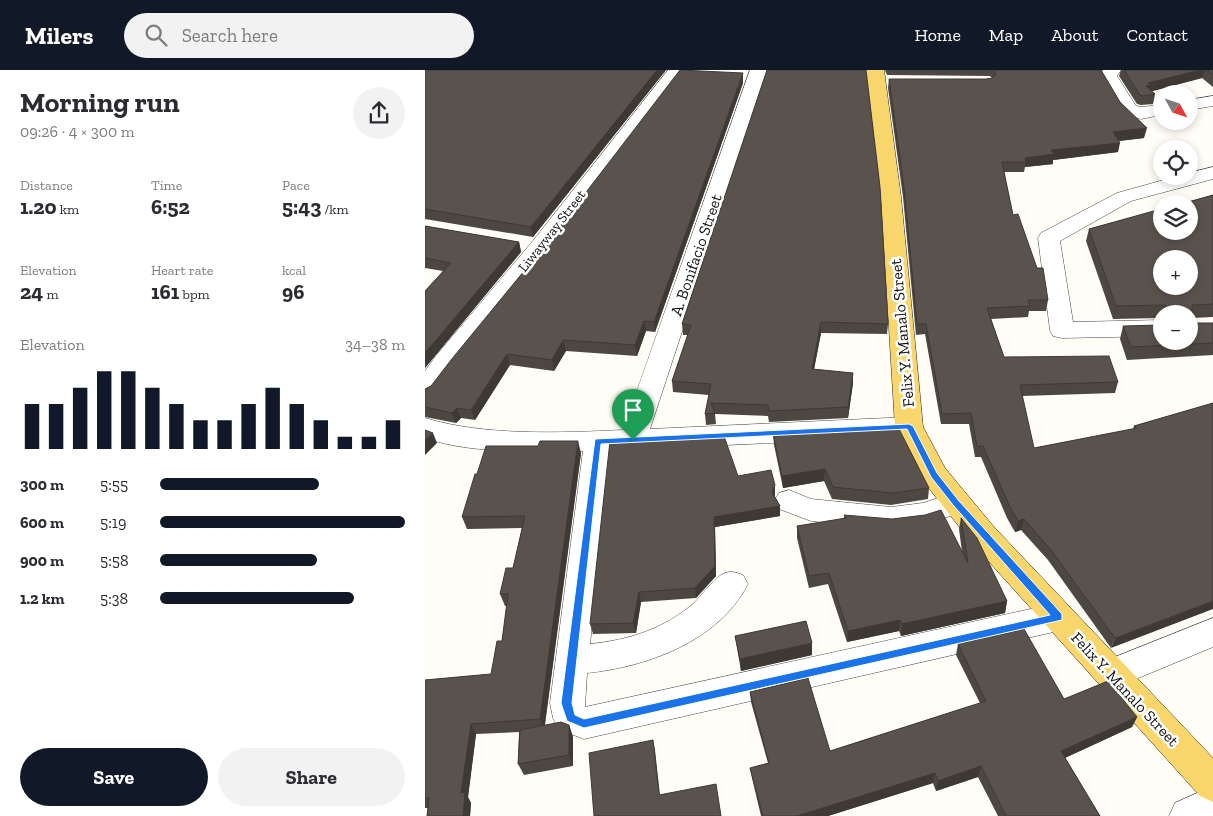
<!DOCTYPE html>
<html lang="en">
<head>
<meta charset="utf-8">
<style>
  body { margin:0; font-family:"Zilla Slab",serif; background:#f2f2f3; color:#2b2b33; height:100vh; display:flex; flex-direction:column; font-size:19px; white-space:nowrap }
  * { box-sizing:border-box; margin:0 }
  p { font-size:16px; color:#7c7c81 }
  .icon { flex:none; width:28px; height:28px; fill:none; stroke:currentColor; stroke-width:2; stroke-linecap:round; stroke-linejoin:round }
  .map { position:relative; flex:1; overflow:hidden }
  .sheet { display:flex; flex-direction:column; background:#fff; width:425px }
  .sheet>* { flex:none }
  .needle { width:32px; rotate:130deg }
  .buttons { position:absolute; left:728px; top:15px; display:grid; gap:10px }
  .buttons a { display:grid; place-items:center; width:45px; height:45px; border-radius:50%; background:#fff; box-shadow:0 2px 8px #0003; font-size:25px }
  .pin { position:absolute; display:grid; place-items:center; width:42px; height:42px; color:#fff; margin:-51px -21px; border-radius:50% 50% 50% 0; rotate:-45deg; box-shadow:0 0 5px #0007 }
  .pin .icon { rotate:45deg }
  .round { display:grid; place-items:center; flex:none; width:52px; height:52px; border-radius:26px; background:#f2f2f3 }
  .headline { display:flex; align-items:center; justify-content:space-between; height:85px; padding:0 20px }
  h1 { font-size:28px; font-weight:700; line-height:38px }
  .metrics { display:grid; grid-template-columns:repeat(3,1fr); gap:8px; height:85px; padding:5px 20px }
  .metrics div { display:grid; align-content:center }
  .metrics b { font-size:21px; font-weight:700 }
  .metrics small { font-size:14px; font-weight:400 }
  .metrics p { font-size:14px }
  .chart { height:140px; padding:10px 20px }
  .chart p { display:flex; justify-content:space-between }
  .chart svg { width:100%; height:90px; margin-top:5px; stroke:#111827; stroke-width:6 }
  .button { display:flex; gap:10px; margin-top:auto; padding:10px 20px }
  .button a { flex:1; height:58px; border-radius:30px; background:#111827; color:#fff; font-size:20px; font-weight:700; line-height:58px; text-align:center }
  .button a+a { background:#f2f2f3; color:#2b2b33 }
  ul { padding:0 20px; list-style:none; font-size:16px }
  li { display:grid; grid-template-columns:80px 60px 1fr; align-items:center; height:38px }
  li i { height:12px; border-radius:6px; background:#111827 }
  header { display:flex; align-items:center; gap:30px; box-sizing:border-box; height:70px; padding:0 25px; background:#111827; color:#fff }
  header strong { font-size:24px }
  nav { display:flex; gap:28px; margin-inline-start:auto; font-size:18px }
  .search { width:350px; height:45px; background:#f2f2f3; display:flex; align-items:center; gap:12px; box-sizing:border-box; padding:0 18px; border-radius:28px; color:#7c7c81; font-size:19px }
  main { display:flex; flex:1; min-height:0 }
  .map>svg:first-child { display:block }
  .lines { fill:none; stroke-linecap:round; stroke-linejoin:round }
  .minor-casing { stroke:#444; stroke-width:1 }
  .major-casing { stroke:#222; stroke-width:1 }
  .minor { fill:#fff; fill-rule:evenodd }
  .major { fill:#f9d66b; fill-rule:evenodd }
  .wall { fill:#4d4742 }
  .shaded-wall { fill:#3f3936 }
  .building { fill:#5a524d; stroke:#3f3936; fill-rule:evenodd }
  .route { fill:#1a73e8; stroke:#fff; fill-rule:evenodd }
  .labels { text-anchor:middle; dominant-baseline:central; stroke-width:5; stroke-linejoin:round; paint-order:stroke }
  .far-street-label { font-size:14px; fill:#111; stroke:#fff }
  .street-label { font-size:16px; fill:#111; stroke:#fff }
</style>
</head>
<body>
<header>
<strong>Milers</strong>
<div class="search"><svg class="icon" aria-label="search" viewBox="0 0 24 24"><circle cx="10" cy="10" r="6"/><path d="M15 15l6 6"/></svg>Search here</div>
<nav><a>Home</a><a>Map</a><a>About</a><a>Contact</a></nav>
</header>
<main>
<section class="sheet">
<div class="headline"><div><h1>Morning run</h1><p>09:26 · 4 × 300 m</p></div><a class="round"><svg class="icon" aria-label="share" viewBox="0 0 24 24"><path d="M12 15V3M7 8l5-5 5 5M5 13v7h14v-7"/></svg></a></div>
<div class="metrics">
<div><p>Distance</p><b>1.20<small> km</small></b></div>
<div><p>Time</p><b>6:52</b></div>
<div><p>Pace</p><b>5:43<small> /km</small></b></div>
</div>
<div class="metrics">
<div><p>Elevation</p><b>24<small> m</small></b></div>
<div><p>Heart rate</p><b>161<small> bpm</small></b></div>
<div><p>kcal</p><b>96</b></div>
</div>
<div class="chart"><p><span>Elevation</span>34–38 m</p>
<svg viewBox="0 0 160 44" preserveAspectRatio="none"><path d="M5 44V22M15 44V22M25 44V14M35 44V6M45 44V6M55 44V14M65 44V22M75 44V30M85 44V30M95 44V22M105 44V14M115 44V22M125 44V30M135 44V38M145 44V38M155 44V30"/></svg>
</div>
<ul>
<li><b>300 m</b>5:55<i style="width:65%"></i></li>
<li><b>600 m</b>5:19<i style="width:100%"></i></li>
<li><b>900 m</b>5:58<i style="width:64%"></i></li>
<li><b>1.2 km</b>5:38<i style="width:79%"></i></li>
</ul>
<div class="button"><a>Save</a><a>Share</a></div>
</section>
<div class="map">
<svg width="788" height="746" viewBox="0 0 788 746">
  <rect width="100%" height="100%" fill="#fffdf5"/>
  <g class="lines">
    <defs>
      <g id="minor">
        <polygon points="243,0 261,0 123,182 28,299 9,326 0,329 0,301 10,287 107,172"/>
        <path d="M325,0H343L225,359L484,347L494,350L498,357L494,364L484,367L186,380L165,574C204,570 239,559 269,533C277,525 287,511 296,505C304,500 310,502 318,505L323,514C294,571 222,597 162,603L160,637L633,533L644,537L649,547L644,557L633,561L159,669L133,659L128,648L125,633L158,381C106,380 50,385 0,368V348C59,366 136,363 198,360Z"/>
        <polygon points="678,0 696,0 692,6 711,36 716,37 736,35 736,45 716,49 697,44 674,6"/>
        <polygon points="788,26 788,36 764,40 764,30"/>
        <polygon points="788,97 788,109 706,131 635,171 648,252 736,250 736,266 637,268 628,266 625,260 613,168 616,163 692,123 753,106 764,106 764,103"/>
        <polygon points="364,420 386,429 466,437 498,433 531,422 541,425 546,433 541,441 498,455 466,459 386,451 354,439 349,431 354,423"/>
        <polygon points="788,548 788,577 687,619 675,615 670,604 675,593"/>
        <polygon points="788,716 788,746 744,746 750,733"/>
      </g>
      <polygon id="major" points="441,0 459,0 476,127 498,357 520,398 569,457 788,688 788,732 775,726 547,473 499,412 470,357 456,127"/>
    </defs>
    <use href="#minor" class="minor-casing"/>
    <use href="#major" class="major-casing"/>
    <use href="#minor" class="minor"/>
    <use href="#major" class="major"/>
  </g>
  <g class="wall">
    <polygon points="0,0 241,0 108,167 0,149"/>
    <polygon points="342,0 463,254 462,264 396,263 389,299 428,303 428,313 423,348 344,352 343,346 290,344 291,354 281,355 280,344 284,325 248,322 247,311 263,265 258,265 257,254"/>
    <polygon points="460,0 677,0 676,1 695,32 719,68 694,71 693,82 628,90 628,94 600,97 599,102 579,102 588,145 623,230 621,241 604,241 603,247 566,249 579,287 693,312 690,323 597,326 609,378 708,359 709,356 788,333 686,578 623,490 596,460 590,462 582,448 556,387 550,387 544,354 516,354 500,264 491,265 478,127 463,18 464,9 561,9 567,8 565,6 462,5"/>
    <polygon points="696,0 788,0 788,17 777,8 727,21 730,24 728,34 716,35 712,34 694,6"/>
    <polygon points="318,13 230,262 221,261 212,286 141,281 129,301 85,295 50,350 36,348 31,353 0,347 0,319 6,316"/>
    <polygon points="788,125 788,247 767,248 767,253 788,253 788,285 702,290 695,269 698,256 736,271 764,244 736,244 736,248 688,249 661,171 664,159"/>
    <polygon points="0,156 94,172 96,182 0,298 0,221 18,201 0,198"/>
    <polygon points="348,363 419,363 504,418 503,429 466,435 407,429 399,411 358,418 349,375"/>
    <polygon points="156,383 120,655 144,655 148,667 148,696 99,705 93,694 94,662 51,664 43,727 46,733 45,746 2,746 3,738 0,738 0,610 66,604 77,571 82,536 80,536 75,524 88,498 97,458 42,459 37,447"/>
    <polygon points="313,406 350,425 350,427 355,436 355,446 290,457 291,506 271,528 216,532 211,563 168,564 165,554"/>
    <polygon points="419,445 537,482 534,459 536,448 582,531 580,543 476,566 474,561 422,572 403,514 384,518 372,468 372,456 419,449"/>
    <polygon points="310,566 387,585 316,601 312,578"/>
    <polygon points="533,574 639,629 712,647 707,657 640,688 675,746 573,746 553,707 511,721 508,713 403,746 336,746 327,708 325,698 343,693 326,632 325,622 405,681 555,633 531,585"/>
  </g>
  <g class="shaded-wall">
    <polygon points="232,0 241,0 108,167 106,157"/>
    <polygon points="775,0 780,0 777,8 724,22 719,26 723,13"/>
    <polygon points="318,3 318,13 230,262 229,252"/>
    <polygon points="722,58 719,68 685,72 688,62"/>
    <polygon points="695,73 693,82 628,90 628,94 600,97 601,92 600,88 626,80"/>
    <polygon points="94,172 96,182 0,298 0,283"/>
    <polygon points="219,251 221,261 212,286 210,275"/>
    <polygon points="396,252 396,263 387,310 387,299"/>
    <polygon points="138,270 141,281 129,301 127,290"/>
    <polygon points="82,284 85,295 50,350 46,340"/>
    <polygon points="428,303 428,313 423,348 423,337"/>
    <polygon points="32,338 36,348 31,353 27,343"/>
    <polygon points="8,363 12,373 0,385 0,370"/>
    <polygon points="153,371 156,383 119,660 115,649"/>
    <polygon points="400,399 399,411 358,418 357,406"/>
    <polygon points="350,415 350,425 347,432 347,422"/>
    <polygon points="355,436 355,446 290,457 291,506 271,528 270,518 289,447"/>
    <polygon points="599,449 596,460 590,462 593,451"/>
    <polygon points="214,522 216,532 211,563 208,553"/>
    <polygon points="582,531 580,543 476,566 477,554"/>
    <polygon points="788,531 788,539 686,578 690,568"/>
    <polygon points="475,550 474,561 422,572 423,561"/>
    <polygon points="387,573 387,585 316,601 315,589"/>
    <polygon points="712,647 707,657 633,691 636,681"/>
    <polygon points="46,654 51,664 43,727 46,733 45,746 38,746 36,723"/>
    <polygon points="144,655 148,667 148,696 144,685"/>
    <polygon points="228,670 230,680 236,735 234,725"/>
    <polygon points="556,696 553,707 511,721 513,711"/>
    <polygon points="510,703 508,713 403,746 372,746"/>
  </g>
  <g class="building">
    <polygon points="0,0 232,0 106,157 0,139"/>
    <polygon points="255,0 318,3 229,252 219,251 210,275 138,270 127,290 82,284 46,340 32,338 27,343 0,337 0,319 6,316 26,290 122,173"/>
    <polygon points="342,0 441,0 455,117 463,254 396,252 387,299 428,303 423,337 344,341 343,335 286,333 290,343 280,344 286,314 247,311 266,255 257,254"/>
    <polygon points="568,0 676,0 695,32 722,58 688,62 695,73 626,80 629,84 600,88 601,92 577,92 588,145 593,144 612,198 618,198 623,230 603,230 605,236 562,238 579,287 684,286 693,312 595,315 609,378 712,358 709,356 788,333 788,531 690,568 626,480 599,449 593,451 585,437 558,376 552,376 546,343 517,344 501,254 492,254 479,117 464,9 561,9 567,8 571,4"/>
    <polygon points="699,0 775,0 723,13 726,15 721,16 730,24 718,26 715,25"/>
    <polygon points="782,0 788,0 788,5"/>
    <path d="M788,125V234L767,235V253H788V273L706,277L698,256L736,255V271H764V244H742V237L740,235L691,236L664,159L736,139V161H764V134H756ZM736,189H764V216H736Z"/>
    <polygon points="0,156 94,172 0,283 0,221 26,193 0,188"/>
    <polygon points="473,357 504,418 467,423 408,417 400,399 357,406 348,363 419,360 419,363 435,359"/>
    <polygon points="0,360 8,363 0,370"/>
    <polygon points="299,366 313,406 346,400 350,415 347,422 355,436 289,447 290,496 270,518 214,522 208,553 165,554 185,371"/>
    <polygon points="115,371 153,371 115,649 46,654 36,723 40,722 38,746 2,746 4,728 0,728 0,610 66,604 72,571 77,571 83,524 75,524 81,498 88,498 100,446 37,447 50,404 52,404 61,376 113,376"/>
    <polygon points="516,440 543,493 536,448 552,468 582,531 477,554 475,550 423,561 404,503 384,506 372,456 421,448 419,445 467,449 500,445"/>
    <polygon points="381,551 387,573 315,589 310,566"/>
    <polygon points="599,559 639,629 683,611 712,647 636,681 675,746 581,746 556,696 513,711 510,703 372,746 338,746 325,698 344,693 325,622 383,608 405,681 561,631 533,574"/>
    <polygon points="136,652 144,655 144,685 93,694 95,660"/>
    <polygon points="228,670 234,725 291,714 296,746 169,746 164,683"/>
  </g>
  <path class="route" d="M484,354L488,356L512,403L534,431L637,544V550L159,658L142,651L136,633L170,369ZM482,359L506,407L528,435L625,545L159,649L150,645L147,633L176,374Z"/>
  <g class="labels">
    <g class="far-street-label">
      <text transform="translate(127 161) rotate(-52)">Liwayway Street</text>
    </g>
    <g class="street-label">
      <text transform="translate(271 185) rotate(-71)">A. Bonifacio Street</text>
      <text transform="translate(477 263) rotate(-95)">Felix Y. Manalo Street</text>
      <text transform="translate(700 619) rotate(47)">Felix Y. Manalo Street</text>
    </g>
  </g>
</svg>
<div class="buttons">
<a><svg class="needle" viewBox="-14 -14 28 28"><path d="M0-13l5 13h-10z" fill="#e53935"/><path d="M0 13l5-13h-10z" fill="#7c7c81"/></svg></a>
<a><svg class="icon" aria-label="locate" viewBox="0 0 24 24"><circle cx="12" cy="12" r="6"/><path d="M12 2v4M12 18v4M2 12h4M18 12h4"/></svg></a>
<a><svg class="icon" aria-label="layers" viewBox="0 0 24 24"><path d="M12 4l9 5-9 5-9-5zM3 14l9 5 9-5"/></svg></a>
<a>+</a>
<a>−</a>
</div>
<div class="pin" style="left:208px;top:370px;background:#1e9e55"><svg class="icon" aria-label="arrive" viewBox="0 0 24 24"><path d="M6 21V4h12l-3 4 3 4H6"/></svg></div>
</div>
</main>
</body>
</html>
